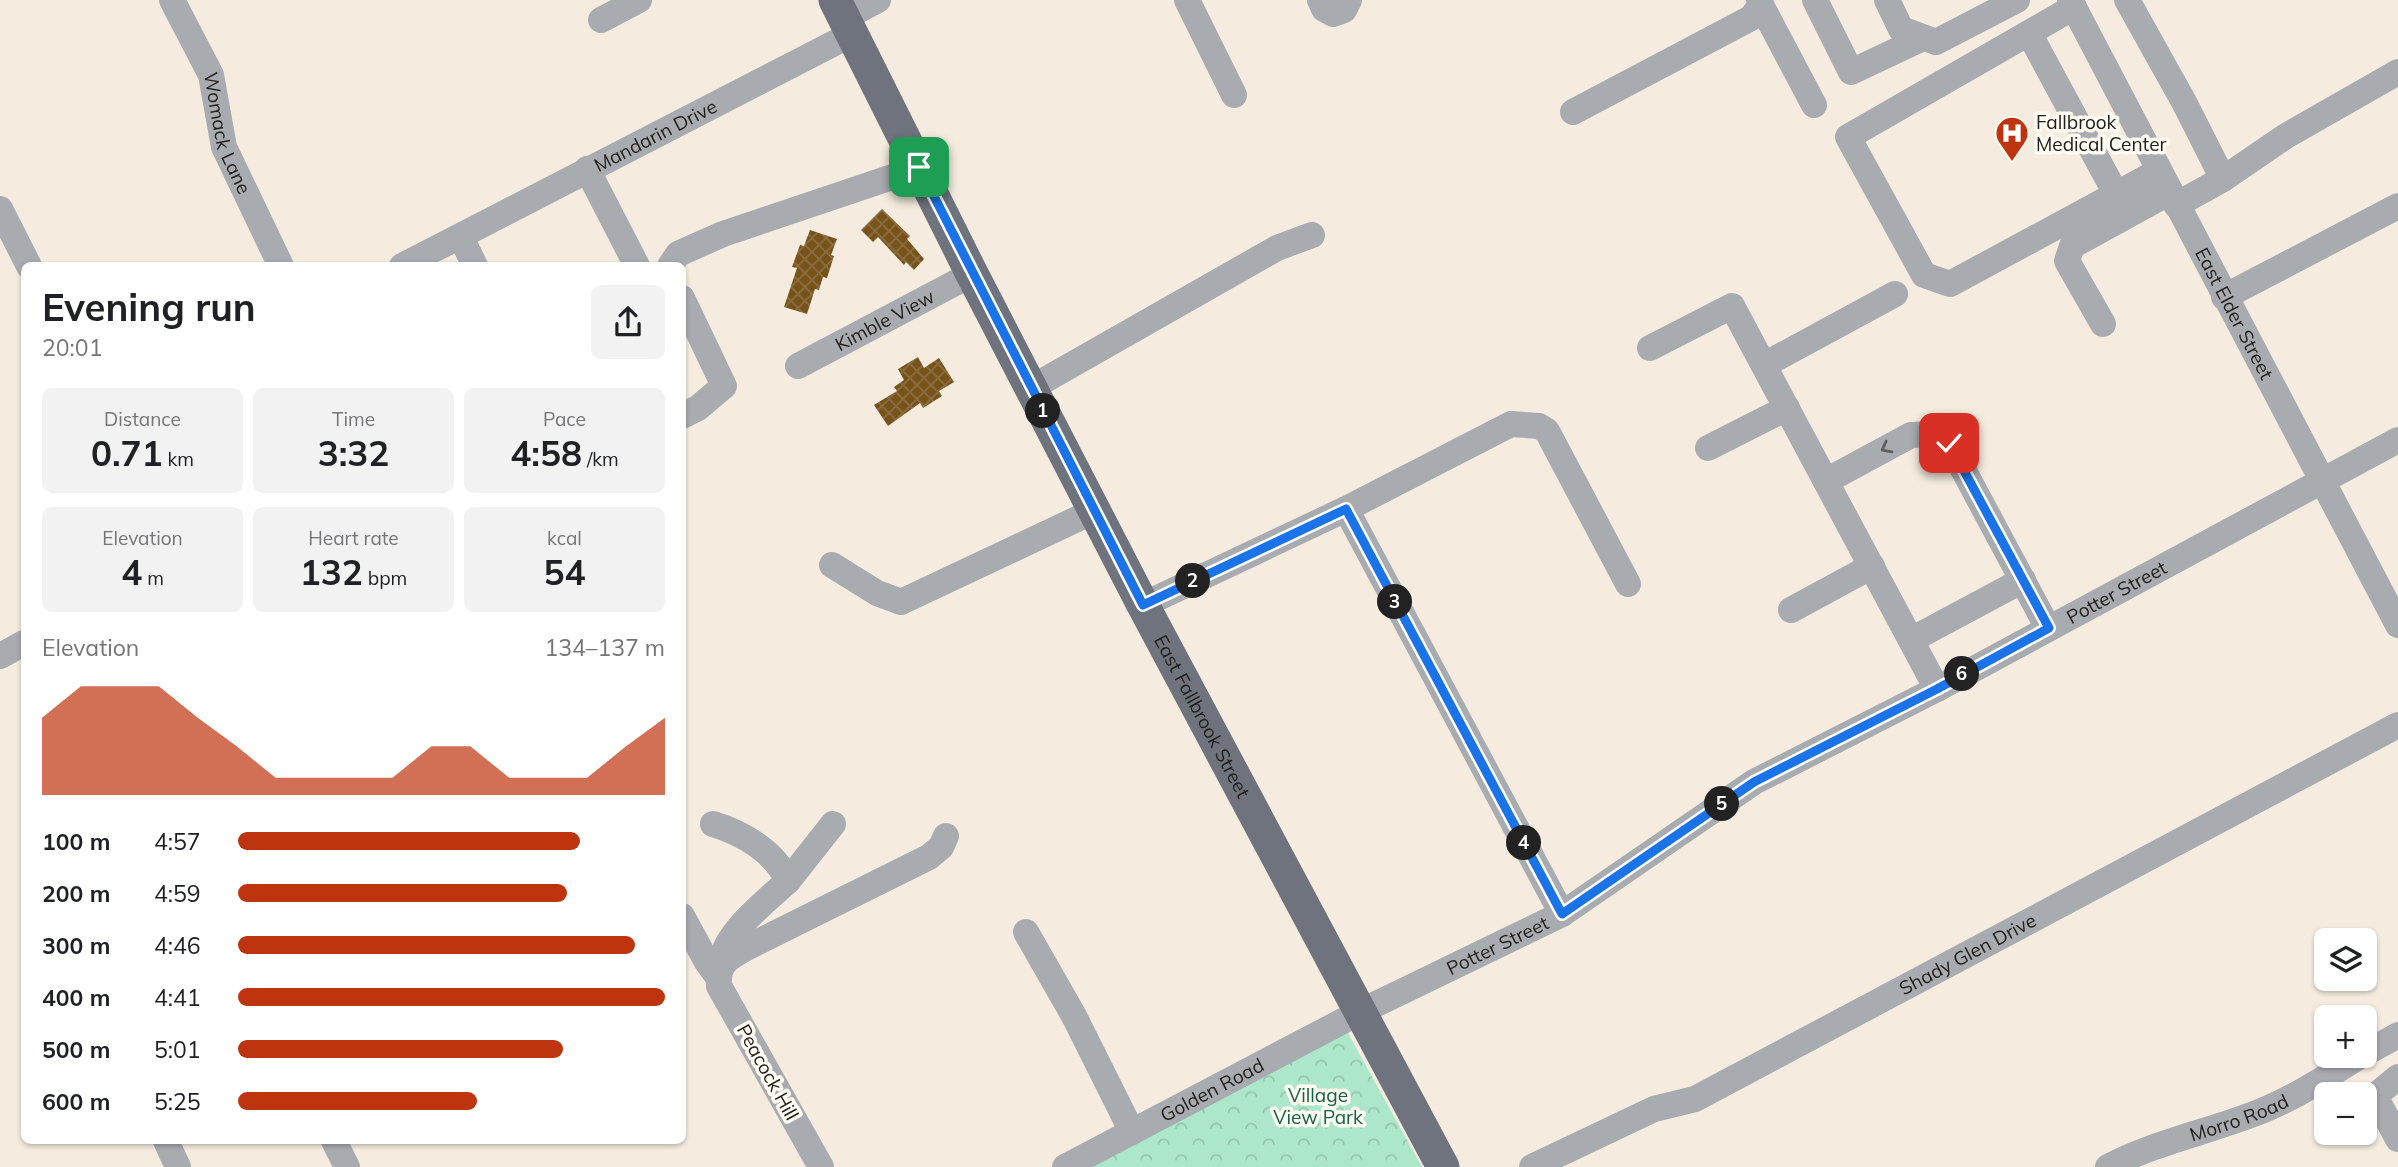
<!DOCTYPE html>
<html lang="en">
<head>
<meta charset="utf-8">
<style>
  body { margin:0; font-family:Mulish,sans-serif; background:#f2f2f2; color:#202124; height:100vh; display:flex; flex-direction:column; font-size:26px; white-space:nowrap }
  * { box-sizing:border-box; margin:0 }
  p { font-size:23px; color:#757577 }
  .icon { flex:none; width:38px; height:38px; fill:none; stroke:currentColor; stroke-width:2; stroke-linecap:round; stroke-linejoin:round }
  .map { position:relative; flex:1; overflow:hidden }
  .sheet { position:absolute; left:21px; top:262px; width:665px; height:882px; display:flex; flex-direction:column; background:#fff; border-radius:10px; box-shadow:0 2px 5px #0004 }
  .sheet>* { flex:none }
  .controls { position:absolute; left:2314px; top:928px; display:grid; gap:14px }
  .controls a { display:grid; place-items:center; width:63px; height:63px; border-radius:10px; background:#fff; box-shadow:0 2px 5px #0004; font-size:35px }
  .pin { position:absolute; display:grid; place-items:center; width:60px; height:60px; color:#fff; margin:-30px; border-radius:14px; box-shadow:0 4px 10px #0006 }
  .km { position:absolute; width:35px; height:35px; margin:-18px; border-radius:50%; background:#222; color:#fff; font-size:19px; line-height:35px; text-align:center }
  .round { display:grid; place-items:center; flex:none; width:74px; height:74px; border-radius:10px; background:#f2f2f2 }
  .headline { display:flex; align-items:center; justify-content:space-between; height:119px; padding:0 21px }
  h1 { font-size:38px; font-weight:700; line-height:52px }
  .figures { display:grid; grid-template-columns:repeat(3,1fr); gap:10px; height:119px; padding:7px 21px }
  .figures div { display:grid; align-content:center; border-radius:10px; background:#f2f2f2; text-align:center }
  .figures b { font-size:35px; font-weight:700 }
  .figures small { font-size:19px; font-weight:400 }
  .figures p { font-size:19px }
  .chart { height:196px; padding:14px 21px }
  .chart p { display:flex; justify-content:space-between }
  .chart svg { width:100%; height:126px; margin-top:7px; fill:#be340e; opacity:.7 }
  ul { padding:0 21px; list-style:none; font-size:23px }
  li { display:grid; grid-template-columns:112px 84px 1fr; align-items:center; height:52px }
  li i { height:18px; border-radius:9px; background:#be340e }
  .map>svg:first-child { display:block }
  .park { fill:url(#park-crowns) }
  .building { fill:url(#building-cross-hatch) }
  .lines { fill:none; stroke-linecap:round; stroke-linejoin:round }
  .minor { stroke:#a8abb0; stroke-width:26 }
  .major { stroke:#6e737d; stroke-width:33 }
  .oneway { stroke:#5f5f5e }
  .route-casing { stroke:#fff; stroke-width:14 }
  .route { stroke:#1a73e8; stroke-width:9 }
  .labels { text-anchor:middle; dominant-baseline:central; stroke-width:7; stroke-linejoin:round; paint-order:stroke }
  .poi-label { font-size:19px; fill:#23201b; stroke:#fffaf2; text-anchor:start }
  .street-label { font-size:19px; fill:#23201b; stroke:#fffaf2 }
  .park-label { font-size:19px; fill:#0e6444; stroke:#fffaf2 }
</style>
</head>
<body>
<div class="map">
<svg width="2398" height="1167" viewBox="0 0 2398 1167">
  <defs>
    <pattern id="park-crowns" width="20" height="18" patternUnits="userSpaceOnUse" patternTransform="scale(1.75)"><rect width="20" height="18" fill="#ade7c9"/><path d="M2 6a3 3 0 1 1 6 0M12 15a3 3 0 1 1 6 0" fill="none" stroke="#95c6ac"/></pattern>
    <pattern id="building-cross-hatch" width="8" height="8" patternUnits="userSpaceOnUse" patternTransform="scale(1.75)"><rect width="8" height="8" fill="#785319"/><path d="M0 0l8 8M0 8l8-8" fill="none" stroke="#896d42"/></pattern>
  </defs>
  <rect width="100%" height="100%" fill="#f5ecdf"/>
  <polygon class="park" points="1343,1024 1422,1167 1066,1167"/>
  <g class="building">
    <polygon points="882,209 910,236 907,239 924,259 914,270 906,262 904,265 878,237 873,242 861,230"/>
    <polygon points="810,230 837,239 831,255 834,256 827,278 823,277 819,290 815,289 807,314 784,307 797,268 792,267 800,245 804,246"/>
    <polygon points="918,357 924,368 939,358 954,382 939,391 942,396 923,408 920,403 888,426 874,405 897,391 894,387 904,380 898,369"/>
  </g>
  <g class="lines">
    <g class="minor">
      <path id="s1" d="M172,0L211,75L224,147L281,266"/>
      <polyline points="1187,0 1234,95"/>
      <polyline points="1320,0 1324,9 1333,14 1344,10 1349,0"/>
      <polyline points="1815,0 1851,72 1923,38"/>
      <polyline points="1887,0 1901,29 1936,42 2017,0"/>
      <path id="s2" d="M2070,0L2398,625"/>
      <polyline points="2127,0 2184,102 2223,179 2176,205"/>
      <polyline points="1761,5 1814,105"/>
      <polyline points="2074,7 1848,137 1924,275 1950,284 2159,171"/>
      <polyline points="844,18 878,0"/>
      <polyline points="601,20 639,0"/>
      <polyline points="2029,33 2116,194"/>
      <polyline points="1573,112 1751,18 1761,5 1759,0"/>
      <polyline points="587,169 637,266"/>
      <polyline points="2223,179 2286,136 2398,72"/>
      <polyline points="0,209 29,266"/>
      <polyline points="461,237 475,266"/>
      <path id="s3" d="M402,266L852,34"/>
      <polyline points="670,266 678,254 723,234 919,168"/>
      <polyline points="2224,297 2398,206"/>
      <polyline points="682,298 724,386 698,408 682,416"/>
      <polyline points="2103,324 2067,261 2072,246 2170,192"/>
      <polyline points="1650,348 1732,306 1937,689"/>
      <polyline points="1764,365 1895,294"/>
      <path id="s4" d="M798,366L972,274"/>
      <polyline points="1031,388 1277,248 1312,235"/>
      <polyline points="1708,448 1787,408"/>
      <polyline points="1826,481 1911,435 1934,434 1949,443 2048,628"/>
      <polyline points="1346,509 1562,914"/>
      <polyline points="832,565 877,593 901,602 1094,511"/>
      <polyline points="1143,605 1346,509 1511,424 1539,426 1547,431 1628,584"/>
      <polyline points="1791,610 1872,566"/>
      <polyline points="1911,640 2023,580"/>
      <polyline points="0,656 24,643"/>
      <path d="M713,824C743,833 775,852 788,881C766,901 726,932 721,962"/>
      <polyline points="788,881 833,824"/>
      <polyline points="682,916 707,962 718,977"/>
      <polyline points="1026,932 1074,1016 1132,1132"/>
      <polyline points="2364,1054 2398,1035"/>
      <polyline points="2398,1077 2375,1096 2398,1139"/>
      <polyline points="166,1141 178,1167"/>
      <polyline points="334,1141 347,1167"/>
      <path d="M821,1167L719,986C717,964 728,958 746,948L929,857L941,847L946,836"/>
      <path id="s5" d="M1065,1167L1360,1012L1562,914L1754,782L1937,689L2398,440"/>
      <path id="s6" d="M1532,1167L1654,1109L1695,1099L2398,725"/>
      <path id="s7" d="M2108,1167C2156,1142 2208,1132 2259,1112C2295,1098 2329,1075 2362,1055"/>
    </g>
    <path class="major" id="s8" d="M835,0L972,274L1143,605L1443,1167"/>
  </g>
  <defs><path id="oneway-chevron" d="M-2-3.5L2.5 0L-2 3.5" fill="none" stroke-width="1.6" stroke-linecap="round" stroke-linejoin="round" transform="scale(1.75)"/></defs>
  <use class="oneway" href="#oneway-chevron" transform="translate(1886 448) rotate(152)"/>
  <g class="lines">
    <defs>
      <polyline id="route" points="919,167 1143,605 1346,509 1562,914 1754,782 1937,689 2049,628 1949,443"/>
    </defs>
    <use href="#route" class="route-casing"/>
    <use href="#route" class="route"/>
  </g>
  <defs>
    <symbol id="hospital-pin" viewBox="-11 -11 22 30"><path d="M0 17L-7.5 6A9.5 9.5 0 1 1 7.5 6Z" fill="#be340e" stroke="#fffaf2"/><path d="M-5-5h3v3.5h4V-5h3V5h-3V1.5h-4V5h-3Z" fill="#fff"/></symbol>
  </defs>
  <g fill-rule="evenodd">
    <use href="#hospital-pin" x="1993" y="114" width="38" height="52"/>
  </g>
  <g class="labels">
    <g class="poi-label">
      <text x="2036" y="122">Fallbrook<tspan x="2036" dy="22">Medical Center</tspan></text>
    </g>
    <g class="street-label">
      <text stroke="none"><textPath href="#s1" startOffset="145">Womack Lane</textPath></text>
      <text stroke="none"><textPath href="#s3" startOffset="285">Mandarin Drive</textPath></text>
      <text stroke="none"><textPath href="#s2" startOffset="354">East Elder Street</textPath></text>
      <text stroke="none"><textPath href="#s4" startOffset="98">Kimble View</textPath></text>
      <text stroke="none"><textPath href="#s5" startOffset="1200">Potter Street</textPath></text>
      <text stroke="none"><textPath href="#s8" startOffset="805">East Fallbrook Street</textPath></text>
      <text stroke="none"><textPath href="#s5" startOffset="486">Potter Street</textPath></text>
      <text stroke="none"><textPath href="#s6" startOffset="486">Shady Glen Drive</textPath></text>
      <text transform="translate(768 1072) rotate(61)">Peacock Hill</text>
      <text stroke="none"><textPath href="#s5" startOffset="166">Golden Road</textPath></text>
      <text stroke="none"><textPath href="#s7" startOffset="140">Morro Road</textPath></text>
    </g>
    <g class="park-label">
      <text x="1318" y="1095">Village<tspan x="1318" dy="22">View Park</tspan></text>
    </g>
  </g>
</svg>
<div class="controls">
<a><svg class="icon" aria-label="layers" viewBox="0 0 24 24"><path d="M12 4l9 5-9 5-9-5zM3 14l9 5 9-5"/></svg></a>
<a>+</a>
<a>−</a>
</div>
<div class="pin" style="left:919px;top:167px;background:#1e9e55"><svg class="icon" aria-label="arrive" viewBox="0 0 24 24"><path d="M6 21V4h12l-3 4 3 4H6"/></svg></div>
<div class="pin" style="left:1949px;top:443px;background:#d93025"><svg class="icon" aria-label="check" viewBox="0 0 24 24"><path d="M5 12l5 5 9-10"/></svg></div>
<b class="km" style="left:1043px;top:411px">1</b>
<b class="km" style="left:1193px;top:581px">2</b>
<b class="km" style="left:1395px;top:602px">3</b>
<b class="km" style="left:1524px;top:843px">4</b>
<b class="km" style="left:1722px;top:804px">5</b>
<b class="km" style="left:1962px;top:674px">6</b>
<section class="sheet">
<div class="headline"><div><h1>Evening run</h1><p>20:01</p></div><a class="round"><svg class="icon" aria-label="share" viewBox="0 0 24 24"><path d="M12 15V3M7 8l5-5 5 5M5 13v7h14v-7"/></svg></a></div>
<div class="figures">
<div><p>Distance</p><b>0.71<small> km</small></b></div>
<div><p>Time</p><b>3:32</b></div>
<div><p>Pace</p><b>4:58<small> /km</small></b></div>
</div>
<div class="figures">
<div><p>Elevation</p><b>4<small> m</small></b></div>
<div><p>Heart rate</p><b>132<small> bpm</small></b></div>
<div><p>kcal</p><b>54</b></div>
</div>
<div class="chart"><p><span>Elevation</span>134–137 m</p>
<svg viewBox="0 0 160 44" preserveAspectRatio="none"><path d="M0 44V17L10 6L20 6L30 6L40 17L50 27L60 38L70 38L80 38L90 38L100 27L110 27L120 38L130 38L140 38L150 27L160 17V44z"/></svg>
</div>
<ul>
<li><b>100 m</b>4:57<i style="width:80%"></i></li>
<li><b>200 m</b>4:59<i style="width:77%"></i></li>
<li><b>300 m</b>4:46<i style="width:93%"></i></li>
<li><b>400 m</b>4:41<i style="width:100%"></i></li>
<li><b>500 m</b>5:01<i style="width:76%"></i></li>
<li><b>600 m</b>5:25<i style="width:56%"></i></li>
</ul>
</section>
</div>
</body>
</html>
